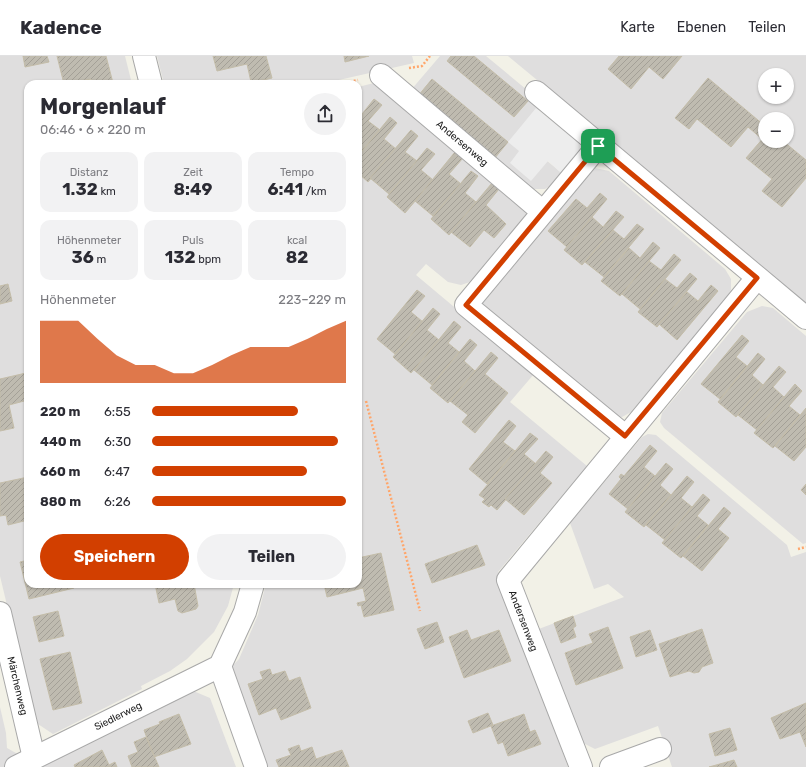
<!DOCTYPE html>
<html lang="de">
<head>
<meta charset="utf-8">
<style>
  body { margin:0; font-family:Rubik,sans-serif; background:#f2f2f3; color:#2b2b33; height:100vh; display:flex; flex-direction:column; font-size:15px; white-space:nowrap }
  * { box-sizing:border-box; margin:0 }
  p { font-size:13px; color:#7c7c81 }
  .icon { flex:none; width:22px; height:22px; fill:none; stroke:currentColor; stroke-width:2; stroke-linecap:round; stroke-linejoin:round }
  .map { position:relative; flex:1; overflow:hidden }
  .details { position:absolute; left:24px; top:24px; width:338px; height:508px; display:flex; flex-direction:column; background:#fff; border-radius:12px; box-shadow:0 1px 3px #0004 }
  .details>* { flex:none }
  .tools { position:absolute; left:758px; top:12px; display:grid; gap:8px }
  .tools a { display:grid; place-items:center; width:36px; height:36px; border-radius:50%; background:#fff; box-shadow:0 1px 3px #0004; font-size:20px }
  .pin { position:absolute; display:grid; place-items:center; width:34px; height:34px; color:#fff; margin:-17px; border-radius:8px; box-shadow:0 2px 6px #0006 }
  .round { display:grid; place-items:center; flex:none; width:42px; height:42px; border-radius:21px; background:#f2f2f3 }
  .summary { display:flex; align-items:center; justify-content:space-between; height:68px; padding:0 16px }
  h1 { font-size:22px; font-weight:700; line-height:30px }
  .stats { display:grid; grid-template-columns:repeat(3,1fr); gap:6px; height:68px; padding:4px 16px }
  .stats div { display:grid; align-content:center; border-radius:10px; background:#f2f2f3; text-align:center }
  .stats b { font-size:17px; font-weight:700 }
  .stats small { font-size:11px; font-weight:400 }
  .stats p { font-size:11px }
  .chart { height:112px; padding:8px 16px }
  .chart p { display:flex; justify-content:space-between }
  .chart svg { width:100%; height:72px; margin-top:4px; fill:#d23f00; opacity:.7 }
  .cta { display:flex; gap:8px; margin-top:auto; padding:8px 16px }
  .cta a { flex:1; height:46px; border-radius:24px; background:#d23f00; color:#fff; font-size:16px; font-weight:700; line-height:46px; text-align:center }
  .cta a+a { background:#f2f2f3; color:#2b2b33 }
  ul { padding:0 16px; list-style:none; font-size:13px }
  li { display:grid; grid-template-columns:64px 48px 1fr; align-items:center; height:30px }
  li i { height:10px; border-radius:5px; background:#d23f00 }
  header { display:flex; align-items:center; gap:24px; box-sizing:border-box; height:56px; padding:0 20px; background:#fff; border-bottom:1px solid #e1e1e2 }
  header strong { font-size:19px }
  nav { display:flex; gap:22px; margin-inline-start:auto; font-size:14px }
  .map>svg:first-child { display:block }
  .residential { fill:#dfdede; fill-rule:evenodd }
  .parking { fill:#ededed }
  .building { fill:url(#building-hatch); stroke:#c4bda9 }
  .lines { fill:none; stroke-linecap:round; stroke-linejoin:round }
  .minor-casing { stroke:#a8a8a8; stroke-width:24 }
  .path { stroke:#ffa66b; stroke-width:2.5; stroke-dasharray:2 2; stroke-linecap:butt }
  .minor { stroke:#fff; stroke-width:22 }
  .route-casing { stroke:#fff; stroke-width:8 }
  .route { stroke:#d23f00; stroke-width:5 }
  .labels { text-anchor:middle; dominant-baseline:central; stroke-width:4; stroke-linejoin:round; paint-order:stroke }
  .street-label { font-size:10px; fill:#212121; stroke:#fff }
</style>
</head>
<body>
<header>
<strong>Kadence</strong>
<nav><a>Karte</a><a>Ebenen</a><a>Teilen</a></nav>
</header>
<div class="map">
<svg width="806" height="711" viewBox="0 0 806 711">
  <defs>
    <pattern id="building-hatch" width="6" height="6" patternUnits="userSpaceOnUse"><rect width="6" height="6" fill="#bfbbb0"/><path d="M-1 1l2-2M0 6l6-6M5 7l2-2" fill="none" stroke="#a4a097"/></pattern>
  </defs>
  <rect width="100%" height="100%" fill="#f2f1e7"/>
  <g class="residential">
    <polygon points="0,0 125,0 132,28 28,28 28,528 234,528 228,550 214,576 187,603 170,615 141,630 142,633 53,678 35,666 0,520"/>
    <polygon points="157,0 412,0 414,7 321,28 164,28"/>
    <polygon points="440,0 486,0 538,43 539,54 517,80 563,118 555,127 545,133 533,133 411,34"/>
    <path d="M508,0H806V249L566,48ZM765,19H787V41H765ZM765,63H787V85H765Z"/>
    <polygon points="378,26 532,155 475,222 470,226 461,229 448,226 426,208 416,219 534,318 510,346 587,410 498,516 568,711 259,711 225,618 239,603 258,559 266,528 358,528 358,31"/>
    <polygon points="595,112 609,115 725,213 731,223 731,234 726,243 631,356 622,361 615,361 485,256 482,247 483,243 588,114"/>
    <polygon points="762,250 773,252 806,280 806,487 803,488 664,372 660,366 662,357 747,256"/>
    <polygon points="648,378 656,379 787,489 791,501 806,496 806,711 672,711 658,670 595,693 577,684 536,574 624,541 608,528 594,533 570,467 642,381"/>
    <polygon points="191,634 210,642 236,711 0,711 0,651 6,677 7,692 39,710"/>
  </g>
  <polygon class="parking" points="536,52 584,91 561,117 548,105 531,125 510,107 519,95 508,86"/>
  <g class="building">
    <polygon points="23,0 47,0 49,6 25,11"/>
    <polygon points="57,0 106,0 113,27 92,28 91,23 64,28"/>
    <polygon points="213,0 266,0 272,22 247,28 251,26 247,8 217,15"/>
    <polygon points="344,0 369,0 345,6"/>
    <polygon points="451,0 474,0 528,45 514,61 447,5"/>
    <polygon points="619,0 682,0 663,23 649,11 631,33 608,13"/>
    <polygon points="708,22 765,70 765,80 762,83 748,71 731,91 697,63 689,73 675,62"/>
    <polygon points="432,23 508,86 494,103 418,40"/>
    <polygon points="374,43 382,49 368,65 380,74 358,100 358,63"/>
    <polygon points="390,61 397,67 384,83 396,93 368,126 358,117 358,100"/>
    <polygon points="411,74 418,80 405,96 417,105 389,138 370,122"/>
    <polygon points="765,80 765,85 783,85 806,104 806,122 782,151 762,135 772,123 746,102"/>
    <polygon points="427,92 435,98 421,114 433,124 405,157 387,141"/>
    <polygon points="455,96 463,102 449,118 461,128 433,160 415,145"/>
    <polygon points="471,115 478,120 465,137 476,146 449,179 431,163"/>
    <polygon points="492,127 499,133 486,149 506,168 494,182 484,174 470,191 451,176"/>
    <polygon points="600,137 607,143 567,191 548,175 576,143 587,152"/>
    <polygon points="616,155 624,161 582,209 564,194 592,161 603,171"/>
    <polygon points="637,168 644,173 604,221 585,206 613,174 624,183"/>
    <polygon points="653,186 660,192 620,240 601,225 629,192 640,202"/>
    <polygon points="674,198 681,204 640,253 622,238 649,205 661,214"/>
    <polygon points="690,217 697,223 657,271 638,256 665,223 677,232"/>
    <polygon points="8,228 12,245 0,248 0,230"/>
    <polygon points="711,229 718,235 677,284 659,268 687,236 698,245"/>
    <polygon points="417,234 425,240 411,256 423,266 395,298 377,283"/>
    <polygon points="433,252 440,258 427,274 439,284 411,317 393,301"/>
    <polygon points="454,265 461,271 448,287 459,296 432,329 414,314"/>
    <polygon points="742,279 749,285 736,301 747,310 720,343 701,328"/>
    <polygon points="470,283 477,289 464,305 475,315 448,347 430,332"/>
    <polygon points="491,296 498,302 485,318 508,337 475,377 462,366 468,359 450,345"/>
    <polygon points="758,297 765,303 752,319 763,329 736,361 718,346"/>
    <polygon points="779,310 786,316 773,331 784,341 757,374 738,359"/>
    <polygon points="26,317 28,327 28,344 9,349 14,372 0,375 0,323"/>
    <polygon points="795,328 802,335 789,350 800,359 773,392 754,377"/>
    <polygon points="806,352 806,391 794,405 775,390"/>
    <polygon points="509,364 516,370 503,386 515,395 487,428 469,413"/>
    <polygon points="530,377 538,383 524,398 536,408 497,454 491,449 489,451 482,446 485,443 479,439"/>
    <polygon points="650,389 657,395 644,411 655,420 628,453 609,438 621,423 619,421 621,418 624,420"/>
    <polygon points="546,395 553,401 540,417 552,427 524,459 505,443"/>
    <polygon points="666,407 673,413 660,429 671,439 644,471 625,456"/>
    <polygon points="687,420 694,426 681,442 692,451 665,484 646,469"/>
    <polygon points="28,421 28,464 8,469 6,459 0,460 0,427"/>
    <polygon points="806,428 806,439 801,434"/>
    <polygon points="703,438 710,444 697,460 708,469 681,502 662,487"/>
    <polygon points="724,451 731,457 718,473 729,482 702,515 683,500"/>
    <polygon points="477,489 485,509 432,527 425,508"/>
    <polygon points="381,497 394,554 364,561 361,549 358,550 357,547 366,545 363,532 327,541 324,528 358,528 358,502"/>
    <polygon points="28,504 28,528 73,528 74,532 29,543 20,506"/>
    <polygon points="155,528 194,528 198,550 196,553 182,557 178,555 175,543 159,547"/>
    <polygon points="58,555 64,580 39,586 33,561"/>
    <polygon points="573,560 576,570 573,572 576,581 561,587 554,567"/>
    <polygon points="437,566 444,586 425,593 417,573"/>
    <polygon points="608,571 623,612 576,629 565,597 593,587 589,578"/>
    <polygon points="702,573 713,607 702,611 699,616 694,617 689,615 670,621 659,588"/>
    <polygon points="467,574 471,584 499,574 511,605 464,622 449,581"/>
    <polygon points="650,574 657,594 636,601 630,581"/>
    <polygon points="70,596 82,647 53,654 40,603"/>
    <polygon points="270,613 272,619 285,615 289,625 300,621 311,652 281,664 276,652 259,659 248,628 263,623 260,616"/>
    <polygon points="806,647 806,691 800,676 780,683 771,662"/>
    <polygon points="488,657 493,669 473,677 468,665"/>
    <polygon points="179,658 191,688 154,701 144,674 160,668 159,666"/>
    <polygon points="524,658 530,676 535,674 541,688 508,700 503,686 498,688 491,670"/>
    <polygon points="730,672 737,694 715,700 709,678"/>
    <polygon points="146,681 159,711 132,711 128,700 138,696 134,686"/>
    <polygon points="299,689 301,695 312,691 316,703 342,694 349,711 279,711 276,704 291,699 288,693"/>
    <polygon points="102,694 109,709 115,706 117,711 75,711 74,709"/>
    <polygon points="734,704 737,711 709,711"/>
  </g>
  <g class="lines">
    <defs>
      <g id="minor">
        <polyline points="144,0 151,28"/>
        <path id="s1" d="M381,19L543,156"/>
        <polyline points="536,36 806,262"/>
        <polyline points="598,90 466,249 625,380"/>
        <path id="s2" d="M0,557L34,702"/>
        <polyline points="220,610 256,711"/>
        <path id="s3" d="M16,711L220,610L245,556L253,528"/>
        <polyline points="581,711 508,524 757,222"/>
        <polyline points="611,711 660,693"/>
      </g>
    </defs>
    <use href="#minor" class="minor-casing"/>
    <g class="path">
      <polyline points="409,12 422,10 430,0"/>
      <polyline points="338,28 358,24"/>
      <polyline points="366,345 420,555"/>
      <polyline points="798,493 806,491"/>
    </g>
    <use href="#minor" class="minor"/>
  </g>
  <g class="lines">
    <defs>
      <polygon id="route" points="598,90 757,222 625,380 466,249"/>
    </defs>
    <use href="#route" class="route-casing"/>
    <use href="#route" class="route"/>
  </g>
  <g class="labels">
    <g class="street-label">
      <text stroke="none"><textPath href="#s1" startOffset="106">Andersenweg</textPath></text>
      <text transform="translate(523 565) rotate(69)">Andersenweg</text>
      <text stroke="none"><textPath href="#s2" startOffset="75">Märchenweg</textPath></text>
      <text stroke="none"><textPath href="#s3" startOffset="114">Siedlerweg</textPath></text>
    </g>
  </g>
</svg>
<div class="tools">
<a>+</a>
<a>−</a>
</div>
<div class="pin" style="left:598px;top:90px;background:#1e9e55"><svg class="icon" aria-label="arrive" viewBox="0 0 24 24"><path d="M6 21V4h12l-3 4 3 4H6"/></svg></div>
<section class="details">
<div class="summary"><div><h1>Morgenlauf</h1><p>06:46 · 6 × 220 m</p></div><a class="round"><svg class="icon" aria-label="share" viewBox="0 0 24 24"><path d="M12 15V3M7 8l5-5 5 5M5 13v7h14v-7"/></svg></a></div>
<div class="stats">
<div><p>Distanz</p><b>1.32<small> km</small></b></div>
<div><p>Zeit</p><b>8:49</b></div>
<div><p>Tempo</p><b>6:41<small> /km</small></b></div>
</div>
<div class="stats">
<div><p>Höhenmeter</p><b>36<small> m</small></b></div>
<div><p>Puls</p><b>132<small> bpm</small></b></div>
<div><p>kcal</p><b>82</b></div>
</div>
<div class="chart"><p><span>Höhenmeter</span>223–229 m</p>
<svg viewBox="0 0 160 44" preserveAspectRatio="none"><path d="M0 44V6L10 6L20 6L30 17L40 27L50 33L60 33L70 38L80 38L90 33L100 27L110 22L120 22L130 22L140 17L150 11L160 6V44z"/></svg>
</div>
<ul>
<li><b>220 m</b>6:55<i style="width:75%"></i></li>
<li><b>440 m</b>6:30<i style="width:96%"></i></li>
<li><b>660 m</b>6:47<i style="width:80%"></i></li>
<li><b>880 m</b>6:26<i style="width:100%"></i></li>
</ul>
<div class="cta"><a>Speichern</a><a>Teilen</a></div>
</section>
</div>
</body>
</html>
